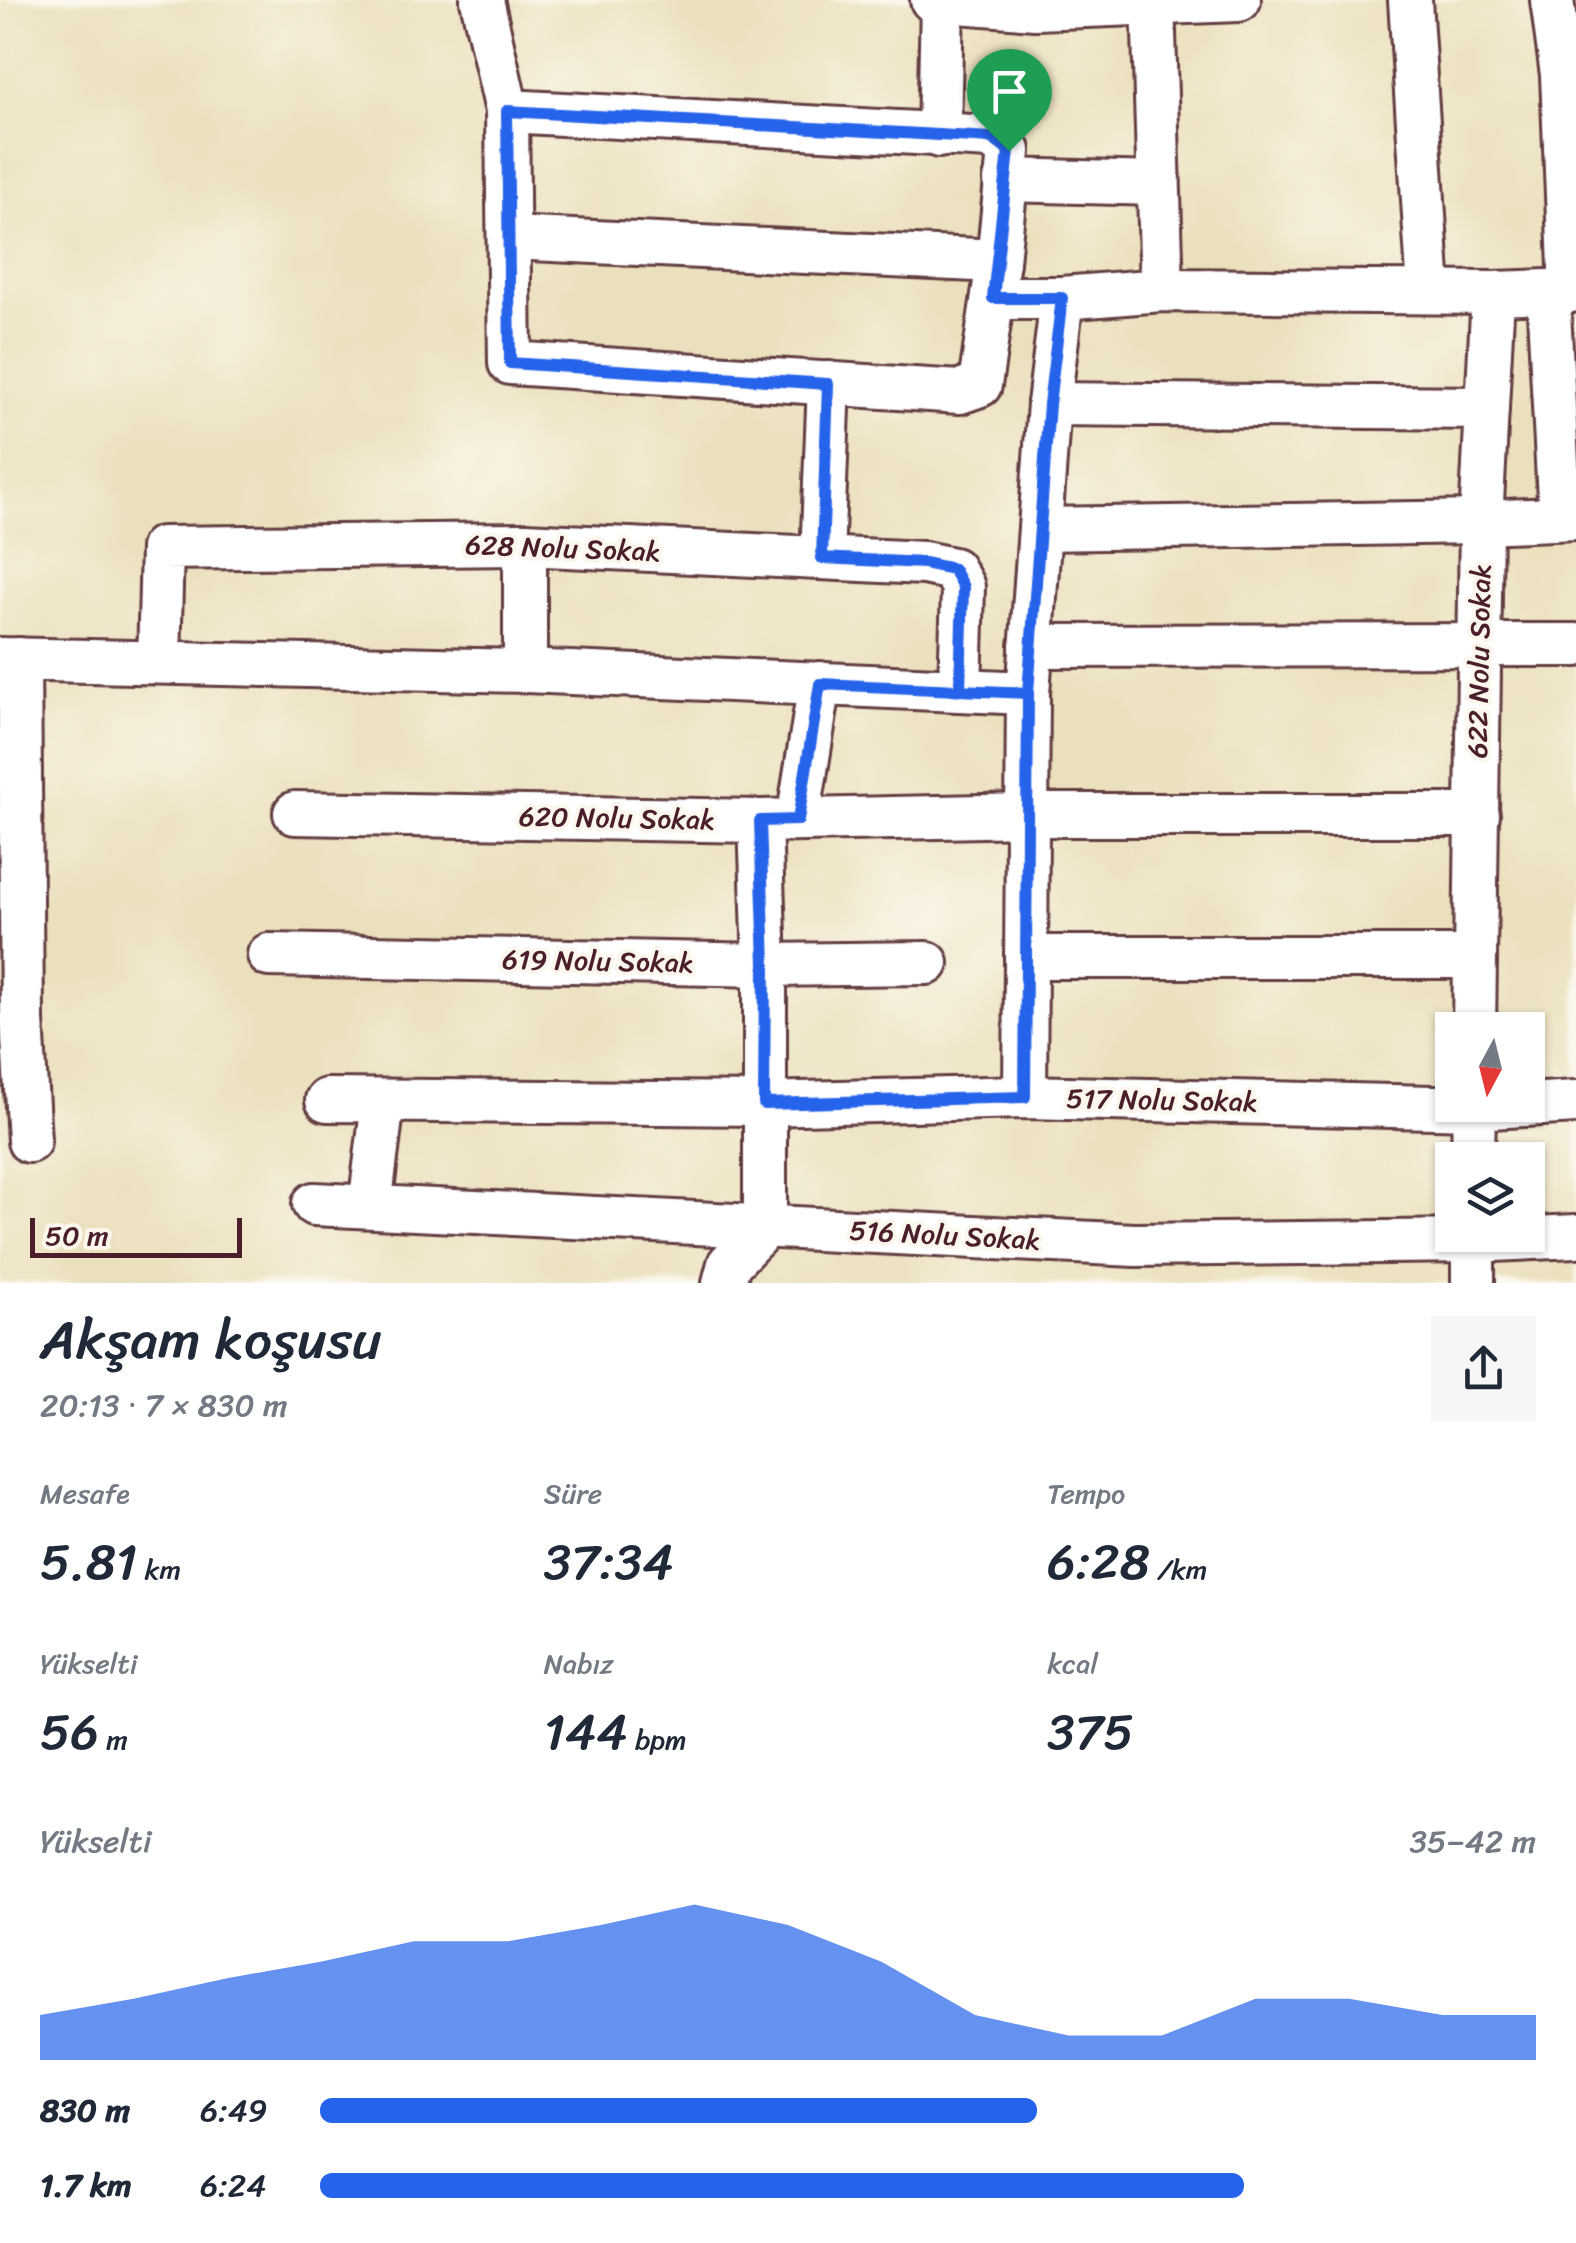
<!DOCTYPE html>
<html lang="tr">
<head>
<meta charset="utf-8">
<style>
  body { margin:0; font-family:Sriracha,sans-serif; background:#f6f6f7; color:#1f2937; height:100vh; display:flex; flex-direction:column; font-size:38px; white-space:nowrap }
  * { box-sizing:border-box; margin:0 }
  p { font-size:32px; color:#747a83 }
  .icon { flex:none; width:55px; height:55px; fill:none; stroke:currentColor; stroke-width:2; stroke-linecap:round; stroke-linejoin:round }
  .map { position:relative; height:1283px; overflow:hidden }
  .panel { display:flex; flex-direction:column; background:#fff; flex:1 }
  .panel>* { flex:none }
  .needle { width:65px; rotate:187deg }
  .tools { position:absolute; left:1435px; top:1012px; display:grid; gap:20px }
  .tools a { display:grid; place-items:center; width:110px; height:110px; border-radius:0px; background:#fff; box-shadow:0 2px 8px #0004; font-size:50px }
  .scale { position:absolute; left:30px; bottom:25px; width:212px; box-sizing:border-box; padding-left:10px; border:5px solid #4a1f2b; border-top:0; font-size:28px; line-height:35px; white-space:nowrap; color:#4a1f2b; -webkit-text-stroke:8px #fbf7ec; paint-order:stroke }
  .pin { position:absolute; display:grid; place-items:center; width:85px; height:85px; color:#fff; margin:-102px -42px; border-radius:50% 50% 50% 0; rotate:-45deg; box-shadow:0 0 10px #0007 }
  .pin .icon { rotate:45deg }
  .round { display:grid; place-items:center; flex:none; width:105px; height:105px; border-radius:0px; background:#f6f6f7 }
  .overview { display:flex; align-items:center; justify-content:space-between; height:170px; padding:0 40px }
  h1 { font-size:55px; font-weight:600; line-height:75px }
  .figures { display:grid; grid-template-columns:repeat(3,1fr); gap:15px; height:170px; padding:10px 40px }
  .figures div { display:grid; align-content:center }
  .figures b { font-size:50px; font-weight:600 }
  .figures small { font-size:28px; font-weight:400 }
  .figures p { font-size:28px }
  .chart { height:280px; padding:20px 40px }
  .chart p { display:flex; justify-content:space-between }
  .chart svg { width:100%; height:180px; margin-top:10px; fill:#2563eb; opacity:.7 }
  ul { padding:0 40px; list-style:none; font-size:32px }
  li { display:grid; grid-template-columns:160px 120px 1fr; align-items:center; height:75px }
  li i { height:25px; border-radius:12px; background:#2563eb }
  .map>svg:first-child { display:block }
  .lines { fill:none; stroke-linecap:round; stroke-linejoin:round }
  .minor-casing { stroke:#623c41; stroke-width:48 }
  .minor { stroke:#fff; stroke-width:42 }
  .route-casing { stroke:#fff; stroke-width:20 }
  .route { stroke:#2563eb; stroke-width:12 }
  .labels { text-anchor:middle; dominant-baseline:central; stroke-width:8; stroke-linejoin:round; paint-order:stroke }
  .street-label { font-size:28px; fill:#4a1f2b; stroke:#fbf7ec }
</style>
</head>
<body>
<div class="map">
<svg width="1576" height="1283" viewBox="0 0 1576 1283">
  <rect width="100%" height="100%" fill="#fbf7ec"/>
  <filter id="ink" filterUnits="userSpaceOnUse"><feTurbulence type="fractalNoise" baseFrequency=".01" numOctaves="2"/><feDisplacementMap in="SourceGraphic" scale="20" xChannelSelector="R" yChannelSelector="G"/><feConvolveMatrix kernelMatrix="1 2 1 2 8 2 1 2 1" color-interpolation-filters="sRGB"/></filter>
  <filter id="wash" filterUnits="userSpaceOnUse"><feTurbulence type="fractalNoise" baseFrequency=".0048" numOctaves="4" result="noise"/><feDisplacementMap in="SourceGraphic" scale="40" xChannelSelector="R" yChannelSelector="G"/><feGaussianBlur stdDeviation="2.25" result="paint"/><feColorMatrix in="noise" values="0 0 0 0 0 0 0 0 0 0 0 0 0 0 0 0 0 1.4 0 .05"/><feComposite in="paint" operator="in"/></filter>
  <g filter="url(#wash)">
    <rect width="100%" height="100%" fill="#ebe0bd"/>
  </g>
  <g filter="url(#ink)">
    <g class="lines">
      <defs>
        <g id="minor">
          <polyline points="482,0 507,111 510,363 960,392 980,385 998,261 1009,151 991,137 507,111"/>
          <polyline points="932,0 1035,8 1239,0"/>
          <polyline points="1153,0 1162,290"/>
          <polyline points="1410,0 1429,292"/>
          <polyline points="1552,0 1562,75 1571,291"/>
          <polyline points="939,136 942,1"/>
          <polyline points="1005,180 1158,184"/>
          <polyline points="510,238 998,261"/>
          <polyline points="1548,293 1560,518"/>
          <polyline points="993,298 1062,298 1162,290 1493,293 1576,290"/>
          <polyline points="1049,404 1487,408"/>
          <polyline points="1040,529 1481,522 1576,518"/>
          <polyline points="525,544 525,671"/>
          <polyline points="822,558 829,383"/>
          <polyline points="1031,646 1576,645"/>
          <polyline points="0,659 525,671 1028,693"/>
          <polyline points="19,659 22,1020 29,1141"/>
          <polyline points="159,661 162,548 525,544 924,563 953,569 963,587 960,690"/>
          <polyline points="295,813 760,821 1027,815 1478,815"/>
          <polyline points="798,820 820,683"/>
          <polyline points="269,955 765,965 927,963"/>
          <polyline points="1026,957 1475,957"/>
          <polyline points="1474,1030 1481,522 1493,293"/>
          <polyline points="1025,1097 1028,693 1049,404 1062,298"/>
          <polyline points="327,1100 764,1104 1025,1097 1474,1108 1576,1102"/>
          <polyline points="1473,1160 1474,1105"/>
          <polyline points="314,1204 1135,1245 1473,1241 1576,1236"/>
          <polyline points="370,1206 383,1102"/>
          <polyline points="724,1283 729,1264 765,1227 765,965 760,821"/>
          <polyline points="1473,1283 1473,1235"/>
        </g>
      </defs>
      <use href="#minor" class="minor-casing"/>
      <use href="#minor" class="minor"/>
    </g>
  </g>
  <g class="lines" filter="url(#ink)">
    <defs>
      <polyline id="route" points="1009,151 993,298 1062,298 1049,404 1028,693 820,684 798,820 760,821 765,964 764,1104 1025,1097 1028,693 960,690 963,587 953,569 924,563 822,558 828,384 510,363 507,111 992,138 1009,151"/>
    </defs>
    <use href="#route" class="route-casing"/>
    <use href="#route" class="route"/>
  </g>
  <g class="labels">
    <g class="street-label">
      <text transform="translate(563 548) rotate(2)">628 Nolu Sokak</text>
      <text transform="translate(1479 661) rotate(-89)">622 Nolu Sokak</text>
      <text transform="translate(617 818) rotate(1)">620 Nolu Sokak</text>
      <text transform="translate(598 961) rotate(1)">619 Nolu Sokak</text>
      <text transform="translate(1162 1100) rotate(1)">517 Nolu Sokak</text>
      <text transform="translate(945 1235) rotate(3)">516 Nolu Sokak</text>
    </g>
  </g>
</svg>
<div class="tools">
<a><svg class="needle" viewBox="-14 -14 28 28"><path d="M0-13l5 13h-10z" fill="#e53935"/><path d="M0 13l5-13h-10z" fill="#747a83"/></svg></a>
<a><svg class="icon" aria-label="layers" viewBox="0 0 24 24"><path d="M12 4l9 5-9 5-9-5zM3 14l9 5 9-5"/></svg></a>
</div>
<div class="scale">50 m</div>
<div class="pin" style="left:1009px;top:151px;background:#1e9e55"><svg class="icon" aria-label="arrive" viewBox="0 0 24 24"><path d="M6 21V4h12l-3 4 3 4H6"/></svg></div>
</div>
<section class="panel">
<div class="overview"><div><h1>Akşam koşusu</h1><p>20:13 · 7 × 830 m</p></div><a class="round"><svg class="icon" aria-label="share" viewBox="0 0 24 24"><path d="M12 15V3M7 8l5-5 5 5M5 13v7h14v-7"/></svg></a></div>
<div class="figures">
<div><p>Mesafe</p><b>5.81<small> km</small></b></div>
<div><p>Süre</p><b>37:34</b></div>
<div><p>Tempo</p><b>6:28<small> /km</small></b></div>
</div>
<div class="figures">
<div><p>Yükselti</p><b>56<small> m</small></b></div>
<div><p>Nabız</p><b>144<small> bpm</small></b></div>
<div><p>kcal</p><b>375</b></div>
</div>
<div class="chart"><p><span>Yükselti</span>35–42 m</p>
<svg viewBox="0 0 160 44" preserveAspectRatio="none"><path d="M0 44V33L10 29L20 24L30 20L40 15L50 15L60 11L70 6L80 11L90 20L100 33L110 38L120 38L130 29L140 29L150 33L160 33V44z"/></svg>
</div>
<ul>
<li><b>830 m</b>6:49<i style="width:59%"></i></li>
<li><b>1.7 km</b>6:24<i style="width:76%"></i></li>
</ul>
</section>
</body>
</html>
